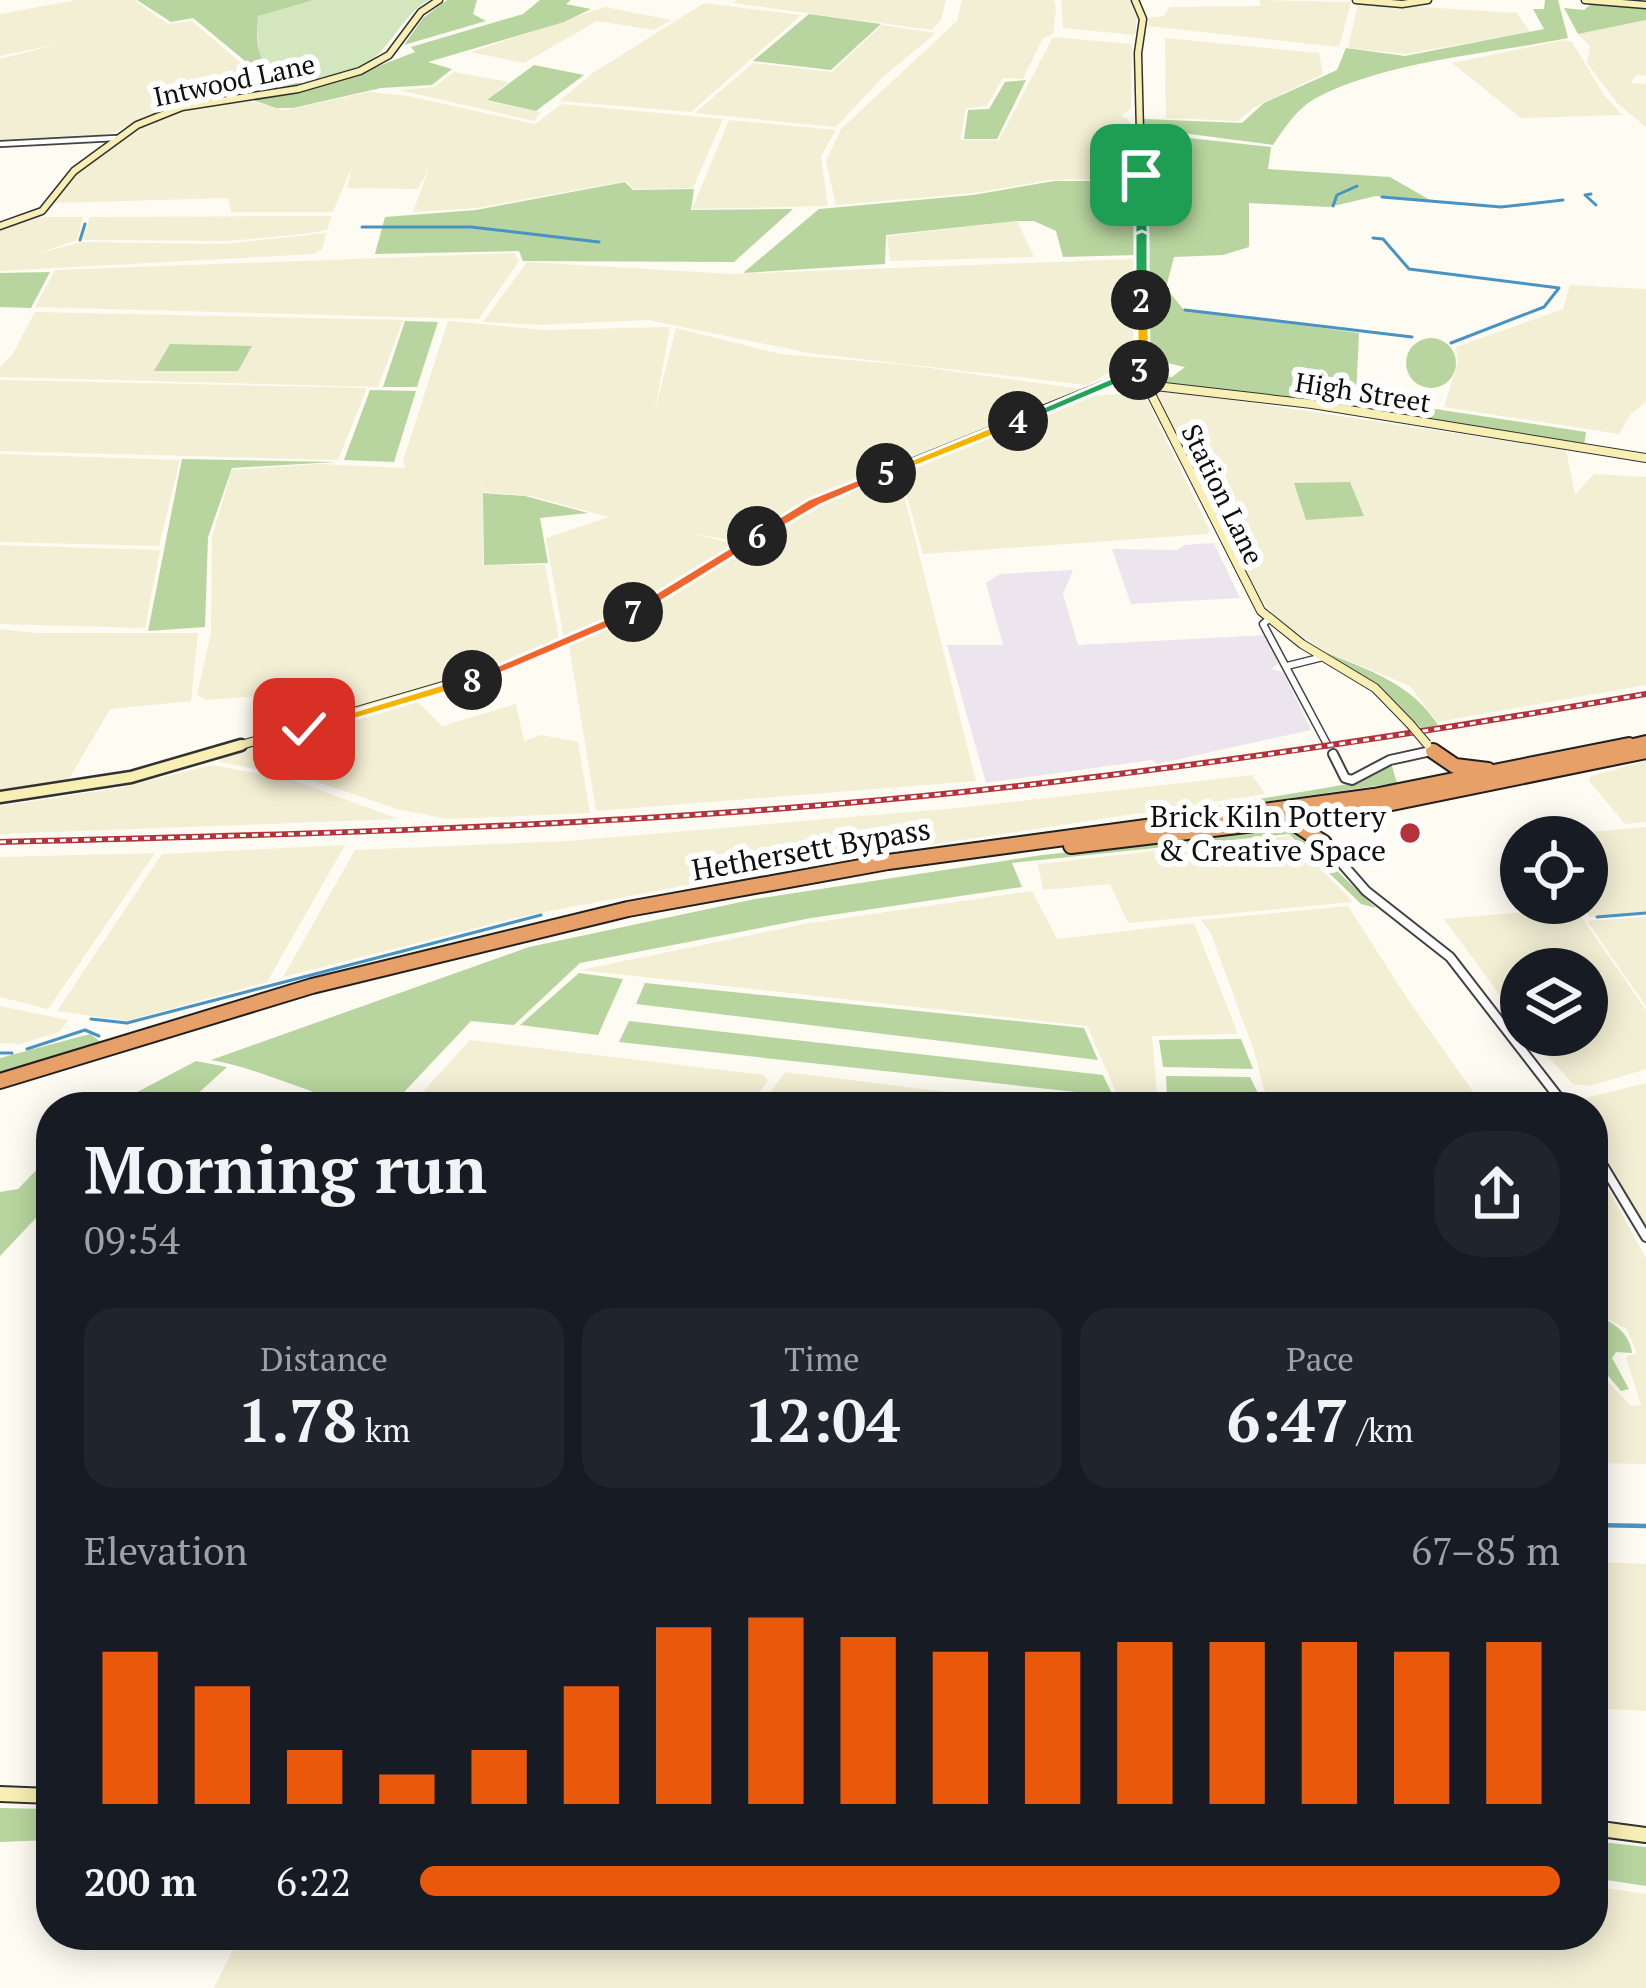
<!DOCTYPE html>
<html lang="en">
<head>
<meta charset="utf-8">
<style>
  body { margin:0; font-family:"PT Serif",serif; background:#20242c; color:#f1f3f6; height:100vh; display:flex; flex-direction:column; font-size:45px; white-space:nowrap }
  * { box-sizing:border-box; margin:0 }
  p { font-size:39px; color:#9ea1a6 }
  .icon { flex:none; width:66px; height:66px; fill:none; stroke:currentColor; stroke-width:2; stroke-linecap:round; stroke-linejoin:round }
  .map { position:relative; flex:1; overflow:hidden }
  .side { position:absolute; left:36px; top:1092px; width:1572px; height:858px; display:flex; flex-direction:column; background:#171b24; border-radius:48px; box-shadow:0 6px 30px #0003 }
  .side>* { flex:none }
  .tools { position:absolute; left:1500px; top:816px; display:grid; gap:24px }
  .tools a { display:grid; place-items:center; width:108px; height:108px; border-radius:50%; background:#171b24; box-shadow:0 6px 30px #0003; font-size:60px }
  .pin { position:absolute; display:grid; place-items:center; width:102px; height:102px; color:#fff; margin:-51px; border-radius:24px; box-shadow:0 6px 18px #0006 }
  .km { position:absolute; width:60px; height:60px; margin:-30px; border-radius:50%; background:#222; color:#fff; font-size:33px; line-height:60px; text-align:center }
  .round { display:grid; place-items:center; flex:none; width:126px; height:126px; border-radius:48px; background:#20242c }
  .overview { display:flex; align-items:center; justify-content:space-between; height:204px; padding:0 48px }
  h1 { font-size:66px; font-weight:800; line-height:90px }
  .metrics { display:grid; grid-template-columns:repeat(3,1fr); gap:18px; height:204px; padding:12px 48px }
  .metrics div { display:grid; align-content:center; border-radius:30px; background:#20242c; text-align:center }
  .metrics b { font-size:60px; font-weight:800 }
  .metrics small { font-size:33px; font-weight:400 }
  .metrics p { font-size:33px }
  .chart { height:336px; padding:24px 48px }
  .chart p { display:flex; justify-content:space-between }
  .chart svg { width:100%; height:216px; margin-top:12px; stroke:#ea580c; stroke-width:6 }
  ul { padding:0 48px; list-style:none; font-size:39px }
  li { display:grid; grid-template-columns:192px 144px 1fr; align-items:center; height:90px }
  li i { height:30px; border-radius:15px; background:#ea580c }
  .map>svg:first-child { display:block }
  .industrial { fill:#ece5ed }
  .farmland { fill:#f2efd4 }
  .green { fill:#d3e6be }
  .forest { fill:#b8d59f }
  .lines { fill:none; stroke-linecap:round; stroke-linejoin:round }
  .stream-far1 { stroke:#4993c2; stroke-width:3 }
  .stream { stroke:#4993c2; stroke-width:4.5 }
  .street-far2-casing { stroke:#424242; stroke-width:8 }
  .street-far1-casing { stroke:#424242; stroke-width:9 }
  .street-casing { stroke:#424242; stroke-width:12 }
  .secondary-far3-casing { stroke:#313131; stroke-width:9 }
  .secondary-far2-casing { stroke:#313131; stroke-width:10 }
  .secondary-far1-casing { stroke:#313131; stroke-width:15 }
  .secondary-casing { stroke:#313131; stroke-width:18 }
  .highway-far1-casing { stroke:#202020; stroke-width:14 }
  .highway-casing { stroke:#202020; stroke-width:18 }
  .street-far2 { stroke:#fff; stroke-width:4.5 }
  .street-far1 { stroke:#fff; stroke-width:6 }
  .street { stroke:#fff; stroke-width:8 }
  .secondary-far3 { stroke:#f8efb4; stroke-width:6 }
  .secondary-far2 { stroke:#f8efb4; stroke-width:8 }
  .secondary-far1 { stroke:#f8efb4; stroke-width:10 }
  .secondary { stroke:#f8efb4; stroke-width:14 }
  .highway-far1 { stroke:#e7a067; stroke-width:10 }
  .highway { stroke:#e7a067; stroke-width:14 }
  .rail-casing { stroke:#b4333b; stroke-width:6 }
  .rail { stroke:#fff; stroke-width:3; stroke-dasharray:6; stroke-linecap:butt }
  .secondary-bridge-casing { stroke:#313131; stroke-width:10; stroke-linecap:butt }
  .secondary-bridge { stroke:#f8efb4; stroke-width:8 }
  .split-1 { fill:#22a559; stroke:#fff; stroke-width:3 }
  .split-2 { fill:#22a559; stroke:#fff; stroke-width:3 }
  .split-3 { fill:#f5b400; stroke:#fff; stroke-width:3 }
  .split-4 { fill:#22a559; stroke:#fff; stroke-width:3 }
  .split-5 { fill:#f5b400; stroke:#fff; stroke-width:3 }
  .split-6 { fill:#f0652b; stroke:#fff; stroke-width:3 }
  .split-7 { fill:#f0652b; stroke:#fff; stroke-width:3 }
  .split-8 { fill:#f0652b; stroke:#fff; stroke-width:3 }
  .split-9 { fill:#f5b400; stroke:#fff; stroke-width:3 }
  .poi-dot { fill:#b4333b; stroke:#fff; stroke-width:4.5 }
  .labels { text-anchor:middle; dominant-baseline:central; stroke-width:12; stroke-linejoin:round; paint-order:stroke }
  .far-street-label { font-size:27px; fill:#0f0f0f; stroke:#fff }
  .poi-label { font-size:30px; fill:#0f0f0f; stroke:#fff; text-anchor:end }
  .street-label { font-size:30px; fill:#0f0f0f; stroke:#fff }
</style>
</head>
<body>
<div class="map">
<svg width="1646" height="1988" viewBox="0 0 1646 1988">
  <rect width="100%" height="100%" fill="#fefbf3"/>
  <g class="industrial">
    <polygon points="1214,543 1240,598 1131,604 1112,549 1177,550 1184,545"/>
    <polygon points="1073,570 1063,594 1078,645 1268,635 1278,664 1271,669 1283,672 1311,730 1157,764 1152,760 986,783 947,645 1003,645 986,583 1000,574"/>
  </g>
  <g class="farmland">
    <polygon points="77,0 134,0 168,24 192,21 263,82 239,97 159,113 107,135 0,142 0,59 63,43 0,56 0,14"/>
    <polygon points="737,0 946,0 941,20 932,30 733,3"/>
    <polygon points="962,0 1054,0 1056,9 1053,34 1043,38 1023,79 1003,78 987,106 966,108 960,140 999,140 1053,37 1132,44 1131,108 1122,115 1130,122 1136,178 1050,180 974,193 836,205 826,161 841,129 957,21"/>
    <polygon points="1061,0 1130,0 1137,18 1135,35 1063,28"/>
    <polygon points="1259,0 1351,2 1339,47 1147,26 1149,18 1164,16 1170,7 1261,6"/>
    <polygon points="704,3 801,15 691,112 559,101 593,73"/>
    <polygon points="1358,3 1517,13 1530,32 1406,54 1348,48"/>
    <polygon points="605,7 671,20 654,30 597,21 524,63 471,52"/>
    <polygon points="1646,20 1646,76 1636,75 1631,83 1646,84 1646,127 1617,103 1587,63 1590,46 1578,34"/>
    <polygon points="882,25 936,33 883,77 836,127 695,113 753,63 832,72"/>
    <polygon points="1165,38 1319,53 1323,74 1253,108 1238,121 1166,118"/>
    <polygon points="1564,40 1572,42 1604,95 1622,115 1521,118 1452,63"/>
    <polygon points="454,72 509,82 486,101 541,112 534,121 399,90 434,87"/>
    <polygon points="369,92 408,96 535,124 562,104 723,119 693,188 634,189 626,181 477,208 413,212 429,168 418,189 347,188 352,166 333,212 231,212 228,198 54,203 83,166 141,125 179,110 241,99 286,110"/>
    <polygon points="729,120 836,130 821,156 828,206 692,209"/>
    <polygon points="332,216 327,230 303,234 228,241 82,240 90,217"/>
    <polygon points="38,217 83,217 77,240 33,255 81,242 225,244 326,233 322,249 314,254 0,271 0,228"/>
    <polygon points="1017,221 1034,257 890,261 887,236"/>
    <polygon points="514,253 519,261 479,319 35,307 55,270"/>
    <polygon points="1134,259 1133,359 1087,385 809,353 648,320 542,325 483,322 527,262 733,274"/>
    <polygon points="1570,285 1646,289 1646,402 1631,414 1619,434 1444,407 1458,362 1456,347 1563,309"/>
    <polygon points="35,312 403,320 378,387 0,377 0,367 12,355"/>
    <polygon points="448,321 543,330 670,327 655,410 676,328 780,354 908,365 1081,389 804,501 744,537 728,540 686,532 735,544 641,604 564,639 546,538 609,517 531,496 484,492 484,467 483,565 545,565 559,639 475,673 278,732 266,717 263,696 206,700 197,695 211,633 212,537 232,470 318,464 405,468 403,461"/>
    <polygon points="0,380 51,381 367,388 338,460 0,451"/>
    <polygon points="1153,388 1566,450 1575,495 1594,474 1646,477 1646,685 1437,722 1410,686 1325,651 1279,621 1253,589"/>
    <polygon points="1143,392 1210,531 1207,534 923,554 900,471 1081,397"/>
    <polygon points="0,454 180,460 159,546 0,542"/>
    <polygon points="893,474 899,475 976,781 596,811 569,645 644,611 814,505"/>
    <polygon points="0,545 160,550 145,628 0,624"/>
    <polygon points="0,629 36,633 198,633 191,701 110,709 66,784 0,790"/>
    <polygon points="416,700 442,726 516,704 524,741 541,735 578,742 590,813 448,819 400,810 312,780 220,762 221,756"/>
    <polygon points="1646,761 1646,822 1625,824 1589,781 1591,776"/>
    <polygon points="212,765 292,780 399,819 0,834 0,806 119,788"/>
    <polygon points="1252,775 1265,794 766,870 519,917 283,977 355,850 568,841 958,808"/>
    <polygon points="1646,827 1646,912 1589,917 1582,903 1587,903 1587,837 1554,835"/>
    <polygon points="1289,836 1353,902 1128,923 1110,884 1043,890 1038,864"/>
    <polygon points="345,845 267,982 127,1021 57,1011 162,854"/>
    <polygon points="155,853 48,1009 0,997 0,857"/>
    <polygon points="1032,891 1057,939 1194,923 1238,1034 1152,1036 1158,1104 1136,1105 1120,1101 1087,1026 580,970 810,923"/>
    <polygon points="1348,906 1405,995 1476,1096 1402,1107 1269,1107 1254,1051 1211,934 1201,920"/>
    <polygon points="1575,908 1646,1010 1646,1069 1590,1086 1573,1084 1529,1035 1587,1035 1587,969 1521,969 1521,1024 1444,919"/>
    <polygon points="1646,917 1646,1006 1587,921"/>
    <polygon points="0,1006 68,1020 59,1032 20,1044 0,1043"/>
    <polygon points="470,1040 764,1075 768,1081 748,1107 409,1107"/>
    <polygon points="785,1072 1068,1107 760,1107"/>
    <polygon points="1646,1083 1646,1229 1593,1140 1593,1107 1572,1107 1569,1102"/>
    <polygon points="1593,1162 1646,1258 1646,1464 1593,1463 1593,1366 1631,1406 1641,1405 1626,1357 1637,1353 1627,1329 1593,1311"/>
    <polygon points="1593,1562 1646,1564 1646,1711 1593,1708"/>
    <polygon points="1593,1886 1646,1894 1646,1988 214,1988 240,1935 1593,1935"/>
  </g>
  <path class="green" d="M314,0H429C407,13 399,31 383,49C360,76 317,82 285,82L259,57L257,16Z"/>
  <g class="forest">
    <path d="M137,0H314L258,16C256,41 256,70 284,81C292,84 306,82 315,85L284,93L340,81L415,52L411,47L523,14L540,0H571L566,4L591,9L564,22L428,62L452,69L432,85L381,88L293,108H276L247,98L267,84V79L193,18L171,22Z"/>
    <polygon points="447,0 477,0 473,14 486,21 404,45 423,18"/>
    <path d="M1545,0H1558L1568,38C1489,54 1389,61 1318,97C1298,107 1285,127 1273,145L1144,128V119L1242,123L1264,103L1337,70L1346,48L1405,56L1544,29L1533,9H1544Z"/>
    <polygon points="1596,0 1646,1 1646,20 1578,34 1564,8 1584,10"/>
    <polygon points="809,14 881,24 831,70 753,61"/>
    <polygon points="534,65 584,75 536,111 487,100"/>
    <polygon points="1026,80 997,139 964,139 968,110 989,109 1005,82"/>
    <polygon points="1143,133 1271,147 1268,169 1390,177 1430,200 1376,196 1329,207 1249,203 1249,247 1223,255 1174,257 1166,288 1183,309 1359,333 1356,397 1586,432 1584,446 1149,380 1148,376 1172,377 1185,367 1154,360 1146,363"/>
    <polygon points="1054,181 1137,181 1136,255 1063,257 1056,231 1034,221 1017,221 886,235 885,264 743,273 819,209 973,195"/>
    <polygon points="625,182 633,190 694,189 691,210 793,209 734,262 523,261 519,251 375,254 385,217 476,210"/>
    <polygon points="50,272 31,308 0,307 0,273"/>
    <polygon points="405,321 438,322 417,387 383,387"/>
    <circle cx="1431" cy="363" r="25"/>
    <polygon points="170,344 252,346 238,371 154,371"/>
    <polygon points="370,390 416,391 394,462 344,460"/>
    <polygon points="182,459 336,462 232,468 208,537 205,627 148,631"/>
    <polygon points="1350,482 1364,516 1306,520 1294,483"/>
    <polygon points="483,493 525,496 588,513 540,518 548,563 484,565"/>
    <path d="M1325,652C1370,671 1411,683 1438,725L1422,729L1380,688Z"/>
    <polygon points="1391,763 1397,783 1135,820 1360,782"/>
    <path d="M1292,828L1376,908L1361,904L1289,834L1012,863L1022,887L811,918L580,963L514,1025L471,1021L390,1107C329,1107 271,1070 211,1060L529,947L755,899L1042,855Z"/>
    <polygon points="579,973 623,979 598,1035 520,1025"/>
    <polygon points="645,983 1084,1028 1098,1060 636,1004"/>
    <polygon points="629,1021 1103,1075 1113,1096 619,1042"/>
    <polygon points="90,1034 101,1042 0,1076 0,1058"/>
    <polygon points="1241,1039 1253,1069 1163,1067 1159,1040"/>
    <polygon points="196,1061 227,1067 183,1107 109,1107"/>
    <path d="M1166,1076L1250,1077L1262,1101C1237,1117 1195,1105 1167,1100Z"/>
    <polygon points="51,1155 51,1202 0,1256 0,1192 18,1189"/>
    <path d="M1593,1314C1611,1320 1630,1333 1632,1353L1616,1352L1612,1358L1629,1389L1621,1391L1593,1358Z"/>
    <polygon points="0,1808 51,1809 51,1840 0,1842"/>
    <polygon points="1593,1841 1646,1847 1646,1886 1593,1878"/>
  </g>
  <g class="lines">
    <g class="stream-far1">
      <polyline points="1591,194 1585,195 1596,205"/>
      <polyline points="1382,197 1501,207 1563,200"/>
      <polyline points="1333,206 1337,195 1357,186"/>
      <polyline points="362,227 471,227 599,242"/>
      <polyline points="1373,238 1383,239 1409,269 1559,288 1544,307 1451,343"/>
      <polyline points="80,240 85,224"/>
      <polyline points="1185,310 1412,337"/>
      <polyline points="1597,917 1646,913"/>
      <polyline points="91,1019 127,1023 541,915"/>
      <polyline points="27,1049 85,1030 99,1036"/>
      <polyline points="0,1053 12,1053"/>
    </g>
    <polyline class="stream" points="1593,1525 1646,1526"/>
    <defs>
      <polyline id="street-far2" points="0,144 116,138"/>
      <g id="street-far1">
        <polyline points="1269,619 1263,624 1327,744"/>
        <polyline points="1287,666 1323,657"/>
      </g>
      <g id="street">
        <polyline points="1333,754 1345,778 1352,780 1390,760 1431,751"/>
        <polyline points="1324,843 1366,891 1450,957 1566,1107"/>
        <polyline points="1593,1149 1646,1237"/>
      </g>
      <g id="secondary-far3">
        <polyline points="1135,0 1143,19 1138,53 1145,327"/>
        <polyline points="1356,0 1402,4 1428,0"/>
        <polyline points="1585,0 1646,5"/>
        <polyline points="0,226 42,211 74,171 137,125 182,107 298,89 360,71 389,55 421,12 439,0"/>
      </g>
      <g id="secondary-far2">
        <polyline points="1145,324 1146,384 1261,611 1302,644 1375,688 1410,724"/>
        <polyline points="1121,382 1312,404 1646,458"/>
        <polyline points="231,748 501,669 636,611 815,502 1144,369"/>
      </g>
      <polyline id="secondary-far1" points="0,797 131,777 241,745"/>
      <g id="secondary">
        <polyline points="0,1794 51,1796"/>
        <polyline points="1593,1828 1646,1835"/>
      </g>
      <polyline id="highway-far1" points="1616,748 1646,741"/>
      <g id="highway">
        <polyline points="1433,751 1455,766 1488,770"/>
        <polyline points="1294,823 1324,843"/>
        <polyline points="1071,846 1338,814 1646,751"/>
        <polyline points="0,1081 312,986 628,909 888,862 1374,796 1629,745"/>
      </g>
    </defs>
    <use href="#street-far2" class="street-far2-casing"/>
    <use href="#street-far1" class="street-far1-casing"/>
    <use href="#street" class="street-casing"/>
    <use href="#secondary-far3" class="secondary-far3-casing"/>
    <use href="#secondary-far2" class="secondary-far2-casing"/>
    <use href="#secondary-far1" class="secondary-far1-casing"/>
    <use href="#secondary" class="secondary-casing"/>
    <use href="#highway-far1" class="highway-far1-casing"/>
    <use href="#highway" class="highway-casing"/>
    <use href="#street-far2" class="street-far2"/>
    <use href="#street-far1" class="street-far1"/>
    <use href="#street" class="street"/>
    <use href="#secondary-far3" class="secondary-far3"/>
    <use href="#secondary-far2" class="secondary-far2"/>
    <use href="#secondary-far1" class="secondary-far1"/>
    <use href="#secondary" class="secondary"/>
    <use href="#highway-far1" class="highway-far1"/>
    <use href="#highway" class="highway"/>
    <defs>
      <path id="rail" d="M0,842C279,835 558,828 835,804C1107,781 1377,741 1646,694"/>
    </defs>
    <use href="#rail" class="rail-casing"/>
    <use href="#rail" class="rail"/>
    <defs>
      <polyline id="secondary-bridge" points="1410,724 1427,744"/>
    </defs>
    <use href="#secondary-bridge" class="secondary-bridge-casing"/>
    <use href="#secondary-bridge" class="secondary-bridge"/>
  </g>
  <polygon class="split-1" points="1141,171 1147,175 1148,234 1142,238 1135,234 1135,175"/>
  <polygon class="split-2" points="1142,231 1148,234 1148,300 1141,304 1135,300 1135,234"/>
  <polygon class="split-3" points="1137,297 1148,300 1150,368 1139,375 1132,370 1137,366"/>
  <polygon class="split-4" points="1139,366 1144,373 1023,424 1011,421"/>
  <polygon class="split-5" points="1018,416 1023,424 891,476 879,473"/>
  <polygon class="split-6" points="881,470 894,473 820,505 762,539 749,536 809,499"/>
  <polygon class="split-7" points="757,531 762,532 762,539 639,615 625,612"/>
  <polygon class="split-8" points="633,607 639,609 639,615 478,683 464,680"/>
  <polygon class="split-9" points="472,675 478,676 478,683 311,732 296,729"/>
  <circle class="poi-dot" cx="1410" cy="833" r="12"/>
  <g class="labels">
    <g class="far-street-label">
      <text transform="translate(234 80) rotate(-12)">Intwood Lane</text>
      <text transform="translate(1363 392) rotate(9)">High Street</text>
      <text transform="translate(1223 494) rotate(64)">Station Lane</text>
    </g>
    <g class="poi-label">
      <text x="1386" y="816">Brick Kiln Pottery<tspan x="1386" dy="34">&amp; Creative Space</tspan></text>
    </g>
    <g class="street-label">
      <text transform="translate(811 849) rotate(-10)">Hethersett Bypass</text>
    </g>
  </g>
</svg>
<div class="tools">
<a><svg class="icon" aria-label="locate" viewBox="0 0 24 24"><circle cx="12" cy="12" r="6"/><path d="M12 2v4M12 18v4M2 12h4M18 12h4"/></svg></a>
<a><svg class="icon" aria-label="layers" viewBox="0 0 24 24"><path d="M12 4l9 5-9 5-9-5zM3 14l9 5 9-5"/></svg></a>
</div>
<div class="pin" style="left:1141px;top:175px;background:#1e9e55"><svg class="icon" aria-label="arrive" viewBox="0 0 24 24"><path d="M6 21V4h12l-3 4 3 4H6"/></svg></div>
<div class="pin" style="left:304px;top:729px;background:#d93025"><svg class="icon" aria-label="check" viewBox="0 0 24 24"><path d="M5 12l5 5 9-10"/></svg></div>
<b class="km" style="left:1141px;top:300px">2</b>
<b class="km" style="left:1139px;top:370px">3</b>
<b class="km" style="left:1018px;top:421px">4</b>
<b class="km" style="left:886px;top:473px">5</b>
<b class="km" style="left:757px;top:536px">6</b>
<b class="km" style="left:633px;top:612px">7</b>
<b class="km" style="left:472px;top:680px">8</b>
<section class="side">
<div class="overview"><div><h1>Morning run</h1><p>09:54</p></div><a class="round"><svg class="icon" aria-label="share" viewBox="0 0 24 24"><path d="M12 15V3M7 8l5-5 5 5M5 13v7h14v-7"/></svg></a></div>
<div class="metrics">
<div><p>Distance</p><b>1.78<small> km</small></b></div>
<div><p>Time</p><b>12:04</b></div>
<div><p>Pace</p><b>6:47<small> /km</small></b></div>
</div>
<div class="chart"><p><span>Elevation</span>67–85 m</p>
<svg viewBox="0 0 160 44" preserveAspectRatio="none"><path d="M5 44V13M15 44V20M25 44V33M35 44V38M45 44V33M55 44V20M65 44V8M75 44V6M85 44V10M95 44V13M105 44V13M115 44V11M125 44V11M135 44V11M145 44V13M155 44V11"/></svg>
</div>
<ul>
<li><b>200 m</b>6:22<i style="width:100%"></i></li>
</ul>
</section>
</div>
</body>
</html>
